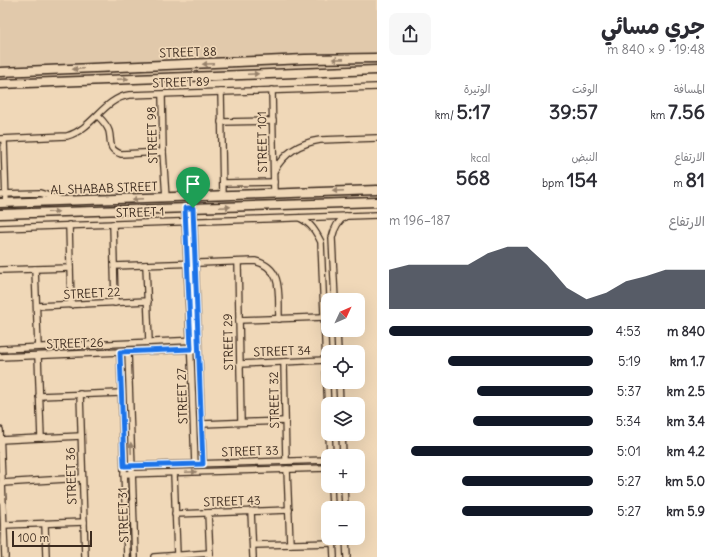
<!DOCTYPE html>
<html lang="ar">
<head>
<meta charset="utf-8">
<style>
  body { margin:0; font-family:Delius,"Playpen Sans Arabic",sans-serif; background:#f7f7f7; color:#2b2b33; direction:rtl; height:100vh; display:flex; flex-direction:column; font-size:15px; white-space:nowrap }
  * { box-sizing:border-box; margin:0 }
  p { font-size:13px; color:#7c7c81 }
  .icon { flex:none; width:22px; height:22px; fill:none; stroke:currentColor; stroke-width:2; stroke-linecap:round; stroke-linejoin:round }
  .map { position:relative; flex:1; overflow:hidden; direction:ltr }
  .details { display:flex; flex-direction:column; background:#fff; width:340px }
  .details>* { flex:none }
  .needle { width:26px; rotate:46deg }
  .tools { position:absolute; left:321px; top:293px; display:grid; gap:8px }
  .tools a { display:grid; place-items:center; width:44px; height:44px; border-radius:8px; background:#fff; box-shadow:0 4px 16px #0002; font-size:20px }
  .scale { position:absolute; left:12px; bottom:10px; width:80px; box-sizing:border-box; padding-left:4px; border:2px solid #3b2a1e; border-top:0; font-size:11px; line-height:14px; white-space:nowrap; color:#3b2a1e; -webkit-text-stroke:3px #f0d8b8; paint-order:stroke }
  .pin { position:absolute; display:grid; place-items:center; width:34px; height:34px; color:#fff; margin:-41px -17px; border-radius:50% 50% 50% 0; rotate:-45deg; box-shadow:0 0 4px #0007 }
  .pin .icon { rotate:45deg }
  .round { display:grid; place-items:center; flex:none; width:42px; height:42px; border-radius:8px; background:#f7f7f7 }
  .overview { display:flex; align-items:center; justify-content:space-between; height:68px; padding:0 12px }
  h1 { font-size:22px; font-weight:700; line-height:30px }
  .metrics { display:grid; grid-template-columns:repeat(3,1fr); gap:6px; height:68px; padding:4px 12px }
  .metrics div { display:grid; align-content:center }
  .metrics b { font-size:20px; font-weight:700 }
  .metrics small { font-size:11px; font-weight:400 }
  .metrics p { font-size:11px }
  .chart { height:112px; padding:8px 12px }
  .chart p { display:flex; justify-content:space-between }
  .chart svg { width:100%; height:72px; margin-top:4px; fill:#111827; opacity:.7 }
  ul { padding:0 12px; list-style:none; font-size:13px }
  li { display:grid; grid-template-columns:64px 48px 1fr; align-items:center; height:30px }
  li i { height:10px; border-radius:5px; background:#111827 }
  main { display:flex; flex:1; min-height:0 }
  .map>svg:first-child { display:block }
  .built { fill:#e1c9ab }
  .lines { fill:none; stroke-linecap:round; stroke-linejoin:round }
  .street-casing { stroke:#3b2a1e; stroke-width:8 }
  .secondary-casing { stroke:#3b2a1e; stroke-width:11 }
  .street { stroke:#f0d8b8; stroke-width:5.5 }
  .secondary { stroke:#f0d8b8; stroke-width:8 }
  .oneway { fill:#96816b }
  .route-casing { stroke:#fff; stroke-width:8 }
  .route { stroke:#1a73e8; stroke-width:5 }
  .labels { text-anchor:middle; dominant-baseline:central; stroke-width:3.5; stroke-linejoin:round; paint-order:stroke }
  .street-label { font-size:12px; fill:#3b2a1e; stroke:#f0d8b8 }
</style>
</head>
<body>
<main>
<section class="details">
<div class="overview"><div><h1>جري مسائي</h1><p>19:48 · 9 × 840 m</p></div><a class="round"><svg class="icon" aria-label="share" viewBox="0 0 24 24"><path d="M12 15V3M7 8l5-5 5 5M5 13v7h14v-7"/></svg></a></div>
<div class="metrics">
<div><p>المسافة</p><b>7.56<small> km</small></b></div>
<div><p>الوقت</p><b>39:57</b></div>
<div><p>الوتيرة</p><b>5:17<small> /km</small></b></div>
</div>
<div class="metrics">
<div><p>الارتفاع</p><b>81<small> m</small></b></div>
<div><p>النبض</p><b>154<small> bpm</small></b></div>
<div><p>kcal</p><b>568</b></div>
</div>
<div class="chart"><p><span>الارتفاع</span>187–196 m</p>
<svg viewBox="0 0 160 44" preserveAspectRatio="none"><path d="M0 44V20L10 17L20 17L30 17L40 17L50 10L60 6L70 6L80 17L90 31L100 38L110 34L120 27L130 24L140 20L150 20L160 20V44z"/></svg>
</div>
<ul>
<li><b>840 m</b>4:53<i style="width:100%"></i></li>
<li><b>1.7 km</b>5:19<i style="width:71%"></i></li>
<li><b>2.5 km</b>5:37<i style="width:57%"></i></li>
<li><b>3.4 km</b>5:34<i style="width:59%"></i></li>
<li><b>4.2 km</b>5:01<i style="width:89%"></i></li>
<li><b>5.0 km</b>5:27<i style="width:64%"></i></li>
<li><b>5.9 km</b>5:27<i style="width:64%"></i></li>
</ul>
</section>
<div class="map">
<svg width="377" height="557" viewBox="0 0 377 557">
  <rect width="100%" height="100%" fill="#f0d8b8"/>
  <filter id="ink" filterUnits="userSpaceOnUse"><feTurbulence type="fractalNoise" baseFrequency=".025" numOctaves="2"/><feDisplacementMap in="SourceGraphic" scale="8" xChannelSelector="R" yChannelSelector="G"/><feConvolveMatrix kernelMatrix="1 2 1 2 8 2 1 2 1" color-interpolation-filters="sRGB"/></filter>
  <g filter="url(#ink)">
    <polygon class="built" points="0,0 377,0 377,64 0,78"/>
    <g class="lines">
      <defs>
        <g id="street">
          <polyline points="272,90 274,193"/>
          <polyline points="221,92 223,196"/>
          <polyline points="162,95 163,152 166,198"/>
          <path d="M98,116C102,120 107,125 109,131C112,142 107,149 121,154L163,152"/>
          <polyline points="221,122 273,121"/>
          <path d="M0,139L67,136C93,129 103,99 129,95L377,87"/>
          <polyline points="4,139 6,203"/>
          <path d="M274,171C284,153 300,143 320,140L377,138"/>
          <polyline points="223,183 274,182"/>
          <polyline points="0,194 40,193 62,200"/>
          <polyline points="185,208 195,464"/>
          <polyline points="193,208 203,464"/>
          <path d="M300,218C311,223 316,232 321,242L328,412"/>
          <polyline points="113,224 115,303"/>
          <polyline points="69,225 71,305"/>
          <polyline points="0,228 377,215"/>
          <polyline points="238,262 241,422"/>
          <polyline points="146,265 149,342"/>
          <path d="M114,266L255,261C284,268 278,295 279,319"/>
          <polyline points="35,269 38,347"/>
          <polyline points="0,270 70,268"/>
          <path d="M335,300L332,238C334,229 337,221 346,216"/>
          <polyline points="37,306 148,301"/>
          <polyline points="239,320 324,317"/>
          <polyline points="337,330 338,352"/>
          <polyline points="0,349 198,340"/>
          <polyline points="120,352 127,557"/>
          <polyline points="128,352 135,557"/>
          <polyline points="38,356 41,438"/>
          <polyline points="0,357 194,349"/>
          <polyline points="284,362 286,461"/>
          <polyline points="240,364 326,360"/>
          <polyline points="339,382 340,404"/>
          <polyline points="80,394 85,557"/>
          <polyline points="39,396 121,393"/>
          <polyline points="202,424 285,421"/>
          <polyline points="0,430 5,557"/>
          <polyline points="329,434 330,456"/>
          <polyline points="342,434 343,456"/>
          <polyline points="0,440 81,436"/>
          <polyline points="124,466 328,460"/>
          <polyline points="287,469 290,544"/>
          <polyline points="174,473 177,555"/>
          <polyline points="124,474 328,468"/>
          <polyline points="2,483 82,478"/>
          <polyline points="331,486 332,508"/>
          <polyline points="344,486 345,508"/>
          <polyline points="251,511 253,557"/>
          <polyline points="208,513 210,557"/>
          <polyline points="175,514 289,510"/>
          <polyline points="45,524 46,557"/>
          <polyline points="4,525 84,522"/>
          <polyline points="333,538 334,557"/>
          <polyline points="346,538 347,557"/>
          <polyline points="253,545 334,543"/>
          <polyline points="154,557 210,553"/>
        </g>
        <g id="secondary">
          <polyline points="0,72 305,59 377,58"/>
          <polyline points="0,84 377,70"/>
          <polyline points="0,203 377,190"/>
          <polyline points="0,214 377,202"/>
        </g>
      </defs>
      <use href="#street" class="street-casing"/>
      <use href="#secondary" class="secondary-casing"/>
      <use href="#street" class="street"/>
      <use href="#secondary" class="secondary"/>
    </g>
    <defs><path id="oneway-solid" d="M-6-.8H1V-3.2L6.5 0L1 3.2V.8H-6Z"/></defs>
    <g class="oneway">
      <use href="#oneway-solid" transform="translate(338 59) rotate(179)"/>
      <use href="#oneway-solid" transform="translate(208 64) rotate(177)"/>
      <use href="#oneway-solid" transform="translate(78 69) rotate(178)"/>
      <use href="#oneway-solid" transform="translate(253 74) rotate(-2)"/>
      <use href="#oneway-solid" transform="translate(123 79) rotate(-3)"/>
      <use href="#oneway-solid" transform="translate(338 191) rotate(178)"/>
      <use href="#oneway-solid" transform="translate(138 199) rotate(178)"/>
      <use href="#oneway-solid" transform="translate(225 207) rotate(-2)"/>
      <use href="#oneway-solid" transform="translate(53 212) rotate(-2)"/>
      <use href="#oneway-solid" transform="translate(131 448) rotate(-92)"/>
      <use href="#oneway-solid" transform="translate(191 472) rotate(-2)"/>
    </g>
  </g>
  <g class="lines" filter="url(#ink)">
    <defs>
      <polygon id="route" points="185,208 193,208 203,464 124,466 120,352 191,349"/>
    </defs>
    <use href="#route" class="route-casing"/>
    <use href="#route" class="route"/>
  </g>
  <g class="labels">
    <g class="street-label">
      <text transform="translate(188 52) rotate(-2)">STREET 88</text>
      <text transform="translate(181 82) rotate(-2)">STREET 89</text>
      <text transform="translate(152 135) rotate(-92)">STREET 98</text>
      <text transform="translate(262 142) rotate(-91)">STREET 101</text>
      <text transform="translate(104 188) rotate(-2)">AL SHABAB STREET</text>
      <text transform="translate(140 212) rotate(-2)">STREET 1</text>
      <text transform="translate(92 293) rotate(-3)">STREET 22</text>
      <text transform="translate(228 342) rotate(-91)">STREET 29</text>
      <text transform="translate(75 343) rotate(-2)">STREET 26</text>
      <text transform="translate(282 351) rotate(-2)">STREET 34</text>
      <text transform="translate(182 396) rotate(-92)">STREET 27</text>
      <text transform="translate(274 400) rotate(-91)">STREET 32</text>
      <text transform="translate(250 451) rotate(-2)">STREET 33</text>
      <text transform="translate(71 476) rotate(-92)">STREET 36</text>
      <text transform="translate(232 501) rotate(-2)">STREET 43</text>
      <text transform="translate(123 515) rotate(-92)">STREET 31</text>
    </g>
  </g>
</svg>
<div class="tools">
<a><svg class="needle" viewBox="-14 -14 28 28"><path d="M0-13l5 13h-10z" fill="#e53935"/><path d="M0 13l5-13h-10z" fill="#7c7c81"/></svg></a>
<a><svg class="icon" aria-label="locate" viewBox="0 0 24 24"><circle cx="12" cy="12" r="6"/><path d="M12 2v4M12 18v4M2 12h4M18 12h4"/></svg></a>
<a><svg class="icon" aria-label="layers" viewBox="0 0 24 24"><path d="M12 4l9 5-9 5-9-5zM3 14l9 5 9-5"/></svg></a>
<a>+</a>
<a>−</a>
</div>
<div class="scale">100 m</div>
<div class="pin" style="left:193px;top:208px;background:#1e9e55"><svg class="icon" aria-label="arrive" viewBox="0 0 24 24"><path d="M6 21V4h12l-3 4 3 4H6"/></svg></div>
</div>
</main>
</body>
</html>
